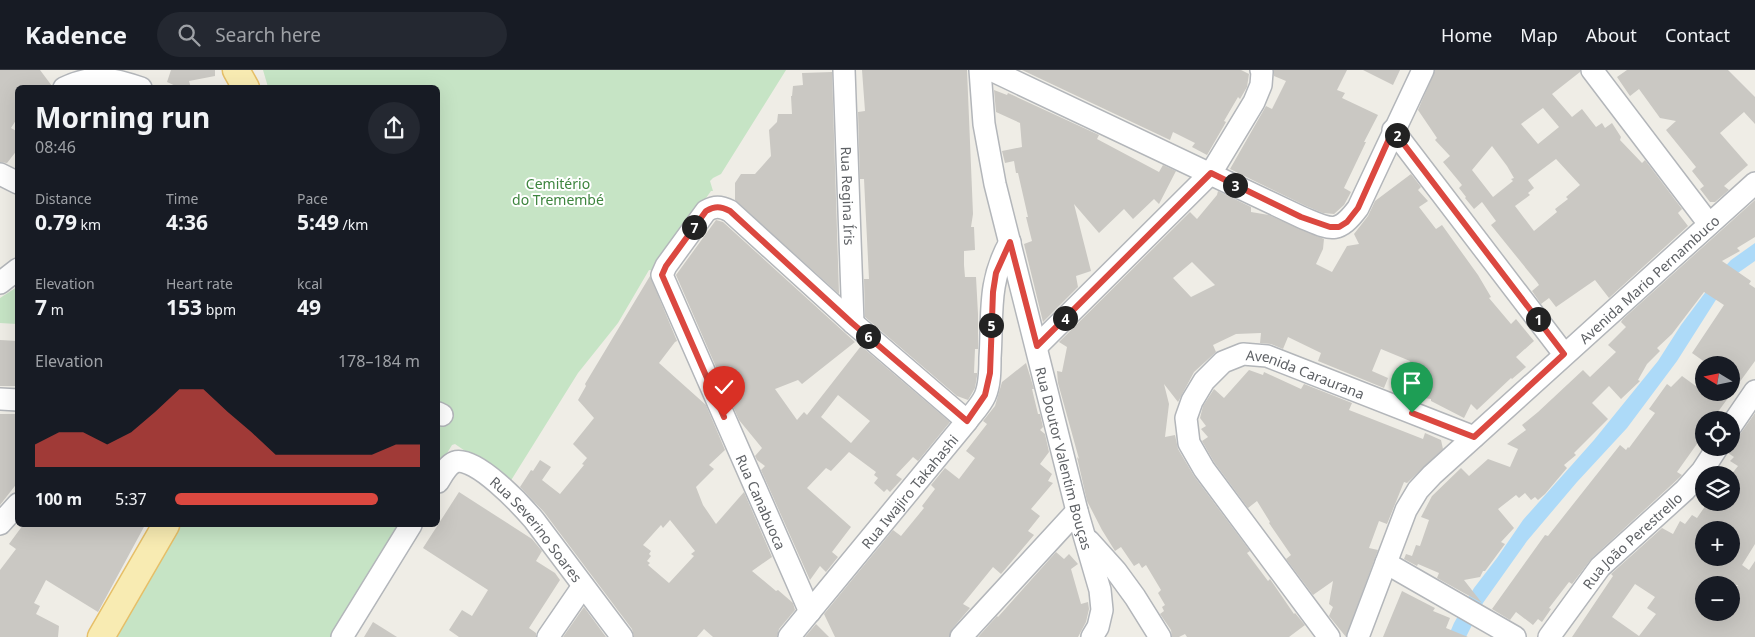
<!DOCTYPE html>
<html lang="en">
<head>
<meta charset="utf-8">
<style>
  body { margin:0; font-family:"Noto Sans",sans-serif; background:#242831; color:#f1f3f6; height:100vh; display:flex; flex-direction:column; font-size:19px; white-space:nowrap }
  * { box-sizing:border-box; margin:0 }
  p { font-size:16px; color:#9ea1a6 }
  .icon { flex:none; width:28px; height:28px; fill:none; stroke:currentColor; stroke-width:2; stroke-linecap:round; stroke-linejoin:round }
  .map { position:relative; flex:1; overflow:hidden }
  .details { position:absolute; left:15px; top:15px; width:425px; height:442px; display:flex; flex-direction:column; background:#171b24; border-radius:8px; box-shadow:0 5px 20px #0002 }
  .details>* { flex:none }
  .needle { width:32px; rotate:280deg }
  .tools { position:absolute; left:1695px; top:286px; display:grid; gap:10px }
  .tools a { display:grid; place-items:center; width:45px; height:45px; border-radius:50%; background:#171b24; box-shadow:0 5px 20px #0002; font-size:25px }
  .pin { position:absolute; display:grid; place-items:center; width:42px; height:42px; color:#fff; margin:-51px -21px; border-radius:50% 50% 50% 0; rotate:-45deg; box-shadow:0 0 5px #0007 }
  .pin .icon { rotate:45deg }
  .km { position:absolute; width:25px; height:25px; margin:-12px; border-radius:50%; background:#222; color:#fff; font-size:14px; line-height:25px; text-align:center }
  .round { display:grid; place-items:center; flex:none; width:52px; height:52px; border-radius:26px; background:#242831 }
  .summary { display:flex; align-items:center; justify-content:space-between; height:85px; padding:0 20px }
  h1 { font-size:28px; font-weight:700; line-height:38px }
  .metrics { display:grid; grid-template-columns:repeat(3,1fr); gap:8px; height:85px; padding:5px 20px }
  .metrics div { display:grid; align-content:center }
  .metrics b { font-size:21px; font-weight:700 }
  .metrics small { font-size:14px; font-weight:400 }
  .metrics p { font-size:14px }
  .chart { height:140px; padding:10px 20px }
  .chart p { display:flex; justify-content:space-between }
  .chart svg { width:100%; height:90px; margin-top:5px; fill:#db4840; opacity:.7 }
  ul { padding:0 20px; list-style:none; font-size:16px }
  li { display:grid; grid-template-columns:80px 60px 1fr; align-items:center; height:38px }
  li i { height:12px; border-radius:6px; background:#db4840 }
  header { display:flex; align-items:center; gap:30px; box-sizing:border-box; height:70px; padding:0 25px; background:#171b24; border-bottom:1px solid #363941 }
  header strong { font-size:24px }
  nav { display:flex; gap:28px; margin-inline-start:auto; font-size:18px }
  .search { width:350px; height:45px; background:#242831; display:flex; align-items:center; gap:12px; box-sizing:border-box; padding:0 18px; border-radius:28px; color:#9ea1a6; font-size:19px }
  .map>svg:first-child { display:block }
  .green { fill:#c6e4c5 }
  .water { fill:#addaf8 }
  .building { fill:#cac8c3; fill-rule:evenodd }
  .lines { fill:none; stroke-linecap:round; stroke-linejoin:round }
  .minor-casing { stroke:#b3b6ba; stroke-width:24 }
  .major-casing { stroke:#e6bf68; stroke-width:29 }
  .minor { stroke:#fff; stroke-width:21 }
  .major { stroke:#f8ebb2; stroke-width:26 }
  .route-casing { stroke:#fff; stroke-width:10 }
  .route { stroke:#db4840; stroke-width:6 }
  .labels { text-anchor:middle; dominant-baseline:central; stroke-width:4; stroke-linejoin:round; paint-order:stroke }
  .park-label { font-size:14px; fill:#3e853f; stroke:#fff }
  .street-label { font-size:14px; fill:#5e6165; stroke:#fff }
</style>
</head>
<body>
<header>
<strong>Kadence</strong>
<div class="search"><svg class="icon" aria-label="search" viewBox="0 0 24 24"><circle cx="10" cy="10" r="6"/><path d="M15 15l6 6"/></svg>Search here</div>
<nav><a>Home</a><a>Map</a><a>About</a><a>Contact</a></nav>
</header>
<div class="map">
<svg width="1755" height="567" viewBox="0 0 1755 567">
  <rect width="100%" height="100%" fill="#efede6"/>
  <g class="green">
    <polygon points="263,0 786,0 721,104 713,108 710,111 713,121 711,121 654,201 649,200 618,253 578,303 510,412 455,374 452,375 438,398 438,18 268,17"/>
    <polygon points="17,217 17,254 0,253 0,228"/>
    <polygon points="179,455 402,455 331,567 113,567"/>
  </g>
  <polygon class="water" points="1755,173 1755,191 1735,205 1719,225 1677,291 1627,358 1577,412 1527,471 1483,533 1466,567 1448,567 1454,553 1474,518 1497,488 1523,450 1594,370 1658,291 1681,255 1722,200 1731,190"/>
  <g class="building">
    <polygon points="0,0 40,0 52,16 52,18 18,18 18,47 11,58 18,62 18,79 7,93 0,92"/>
    <polygon points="171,0 215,0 215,6 189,11 191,18 180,18 167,12"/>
    <polygon points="862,0 967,0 973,144 971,157 974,157 975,180 964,181 964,195 965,207 976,207 978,244 978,279 975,279 974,303 977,303 977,306 975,318 968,330 957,326 865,247 864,209 869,209 864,109 860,109 858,42 865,41"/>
    <polygon points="1022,0 1241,0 1249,4 1247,17 1240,29 1238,27 1224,51 1226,52 1207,85 1192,77 1195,73 1173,62 1170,70"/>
    <polygon points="1274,0 1347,0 1337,20 1345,23 1342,28 1378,45 1364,72 1366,72 1344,118 1351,122 1344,135 1334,144 1323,143 1306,136 1230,99 1266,36 1272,39 1286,11 1274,6"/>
    <polygon points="1363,0 1400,0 1393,15"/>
    <path d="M1435,0H1580V2L1552,24L1572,47L1582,39L1596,57L1602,53L1605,58L1612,53L1621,67L1620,70L1642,93L1645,90L1682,139L1678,143L1688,156L1609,228L1595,210L1556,237L1549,228L1541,234L1532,221L1539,215L1537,212L1491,155L1496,151L1482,132L1474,139L1465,128L1466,127L1459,118L1462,115L1443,92L1450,86L1435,70L1437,68L1418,40ZM1543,38L1559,57L1538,74L1521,54ZM1492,76L1507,96L1514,108L1511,109L1513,111L1493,127L1472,100ZM1556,89L1580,115L1566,127L1568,129L1555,139L1557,142L1534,161L1515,136L1530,125L1528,123L1534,118L1528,110Z"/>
    <polygon points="1627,0 1728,0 1755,27 1755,54 1744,42 1720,63 1748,95 1724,116 1729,120 1715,132 1710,132 1700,119 1704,116 1692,101 1696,97 1666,60 1676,51 1660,48 1639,19 1630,26 1617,7"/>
    <polygon points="832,2 839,224 735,130 735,113 741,104 755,104 771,86 769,60 777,52 778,44 792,44 791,26 792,26 793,16 803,15 802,3"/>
    <polygon points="994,20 1007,25 1008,23 1099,65 1097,69 1159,102 1163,95 1176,101 1159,134 1154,129 1133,149 1124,139 1099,163 1074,134 1091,201 1076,206 1078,217 1043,252 1024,174 1032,171 1026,147 1028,147 1018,103 1016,103 1014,91 1005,93 1002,81 1022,77 1020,53 996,42"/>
    <path d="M1411,104L1421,117L1418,120L1428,131L1419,137L1436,159L1442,155L1478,205L1491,227L1489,228L1511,254L1516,249L1534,271L1516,287L1526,297L1512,309L1511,308L1477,340L1471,334L1464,348L1431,331V329L1418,327L1420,323L1400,316L1410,291L1381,279L1372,301L1388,308L1384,318L1318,291L1321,283L1288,267L1283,279L1271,274L1260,273L1261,263L1236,264L1213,275L1216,282L1194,302L1178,332L1164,314L1169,334L1165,367L1175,365L1178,379L1194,406L1250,481L1247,483L1268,511L1270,509L1294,544L1295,543L1305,555L1289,567H1187L1185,564L1179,567H1172L1171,560L1160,544L1164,541L1162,537L1165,535L1158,523L1161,520L1146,495L1142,498L1139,493L1134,496L1121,477L1115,481L1102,460L1087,431L1077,387L1079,389L1058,313L1057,301L1062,302L1067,277L1059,272L1190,142L1197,149L1217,125L1218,121L1251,137V142L1269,145L1324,169L1323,179L1316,194L1332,202L1347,176L1359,174L1354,164L1368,146L1375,131ZM1192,192L1215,215L1191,227L1173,208Z"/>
    <polygon points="1755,130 1755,167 1737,178 1740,181 1722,191 1751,211 1749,214 1755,218 1755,291 1712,350 1704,350 1704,364 1677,402 1682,405 1679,408 1592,488 1572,514 1569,512 1549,538 1551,539 1542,552 1538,549 1533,555 1516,542 1510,550 1492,539 1545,465 1548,466 1620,375 1626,380 1628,377 1629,378 1655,343 1649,339 1667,314 1671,317 1682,306 1704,322 1731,322 1731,295 1709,295 1692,283 1724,235 1704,222 1672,264 1657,278 1660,281 1647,294 1638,310 1640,311 1621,329 1609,316 1592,333 1608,349 1574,383 1576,385 1564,395 1567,398 1545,424 1538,430 1535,427 1531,430 1525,423 1519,428 1516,425 1498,439 1514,458 1501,472 1505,474 1485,501 1483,501 1480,507 1464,510 1482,533 1437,508 1439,503 1418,494 1417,496 1404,489 1406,484 1412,486 1416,475 1420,476 1429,450 1421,447 1432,426 1461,398 1469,406 1488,389 1510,397 1518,379 1507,374 1526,360 1522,355 1538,342 1583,300 1590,307 1616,282 1608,275 1626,257 1621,252 1623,249"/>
    <path d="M716,150L723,152L855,272L802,314L798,310L775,319L797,350L804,342L807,345L861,276L950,352L918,391L913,387L896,405L902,409L890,422L887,419L884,422L874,413L878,408L874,405L876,402L849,382L831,401L826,398L807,418L851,457L832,482L838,487L826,502L820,496L810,510L761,400L765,396L757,390L755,386L762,378L739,350L676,205ZM838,325L870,351L851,373L821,347Z"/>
    <path d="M650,206L677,271L675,272L659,293L706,335L725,380L709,395L714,399L696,417L703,435L716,454L744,422L772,487L752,501L776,521L778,520L793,533L795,540L779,559L777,567H713L704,559L697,567H634L632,559L544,442L520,417L531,400L533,401L540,390L551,397L542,410L560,424L584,395L582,394L587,388L573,374L594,348L578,330L586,316L585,314ZM670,450L695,481L691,484L694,486L669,513L648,495L650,493L647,491L651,486L649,484L651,481L643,475L661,455L663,458Z"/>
    <polygon points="0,270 18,271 18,316 0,316"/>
    <polygon points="1026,293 1034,319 1032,319 1038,344 1040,344 1043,357 1040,360 1045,364 1049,382 1040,394 1052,404 1048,411 1053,413 1031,439 1040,446 1028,461 1034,465 1001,504 993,497 963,534 970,538 952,559 949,567 835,567 824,544 893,460 901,466 924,438 922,436 935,419 931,415 945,398 959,409 975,388 966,381 987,354 983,351 995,336 1002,312"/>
    <polygon points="1249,300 1263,305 1264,302 1301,319 1304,314 1352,333 1349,340 1423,369 1425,363 1441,370 1443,379 1407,413 1404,412 1387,454 1379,451 1369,478 1378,480 1346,567 1329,546 1333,537 1329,534 1333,511 1313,525 1286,489 1291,485 1269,453 1270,452 1257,431 1248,438 1214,392 1202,371 1208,367 1201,359 1206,356 1200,348 1203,336 1214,319 1224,328"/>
    <path d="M1755,343V474L1742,495L1749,500L1755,491V567H1572L1613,506L1611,504L1662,458L1673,464L1680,451L1685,454L1692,445L1697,448L1708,432H1731V405L1738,396L1730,391L1734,387L1728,383L1729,378H1731V374L1735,368L1741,363ZM1704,460H1731V488H1704ZM1635,514L1655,527L1647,538L1656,544L1639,566L1612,547ZM1704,515H1738L1731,525V542H1704Z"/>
    <polygon points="0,344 18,344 18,412 0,435"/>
    <polygon points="459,422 532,469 542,481 536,491 555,503 560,510 529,558 536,563 536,567 459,567 449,560 462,540 472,546 488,520 423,478"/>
    <polygon points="23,455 145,455 98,542 46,510 34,533 40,536 36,544 59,556 58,567 0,567 0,500 16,479 9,474"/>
    <polygon points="1056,482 1064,489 1069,484 1078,494 1071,499 1081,534 1088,532 1089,539 1086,552 1078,567 978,567 997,546 998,547"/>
    <polygon points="1402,521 1435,538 1433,541 1450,548 1446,558 1468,567 1383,567"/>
    <polygon points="584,537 606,567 563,567"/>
    <polygon points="373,552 397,567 364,567"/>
    <polygon points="816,554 829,567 805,567"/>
  </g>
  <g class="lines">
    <defs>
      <g id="minor">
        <path id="s1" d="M844,0L853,253"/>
        <path id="s2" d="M980,0L984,54L995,114L1077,441L1100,520L1102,540L1098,557L1092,567"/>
        <path d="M991,0L1301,147C1330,159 1337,166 1358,138L1423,0"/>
        <polyline points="1592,0 1709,154"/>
        <path d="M64,18C93,4 112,8 141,18"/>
        <polyline points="1393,60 1564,284"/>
        <polyline points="0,104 18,113"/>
        <polyline points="0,213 18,199"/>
        <polyline points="1037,276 1211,103 1254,32 1261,15 1262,2 1261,0"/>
        <polyline points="0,329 18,330"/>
        <polyline points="438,343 442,345"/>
        <polyline points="1731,356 1755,321"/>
        <path id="s3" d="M438,412C442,406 447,395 455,392C475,385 522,436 534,450L622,567"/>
        <polyline points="0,454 18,434"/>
        <polyline points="1089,471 1116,501 1135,527 1160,567"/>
        <polyline points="1386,493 1515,567"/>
        <path d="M810,542L662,205L666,196L706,141C715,136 720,136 730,141L853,253L967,351"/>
        <polyline points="342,567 411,455"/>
        <polyline points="548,567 583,516"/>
        <path id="s4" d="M789,567L967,351C973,343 981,335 985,326C990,315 990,300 990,288C993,244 987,213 1010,172"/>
        <polyline points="961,567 1077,441"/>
        <path id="s5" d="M1329,567L1204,399L1189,373L1186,348L1192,331L1204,311L1223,292L1243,284L1267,286L1474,367"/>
        <path id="s6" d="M1358,567L1406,440L1418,420L1432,405L1755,113"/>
        <path id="s7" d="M1549,567L1600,497L1685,420L1702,401L1717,378"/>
      </g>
      <g id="major">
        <polyline points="236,0 246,18"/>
        <polyline points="101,567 166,455"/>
      </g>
    </defs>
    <use href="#minor" class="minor-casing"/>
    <use href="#major" class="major-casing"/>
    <use href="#minor" class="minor"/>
    <use href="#major" class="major"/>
  </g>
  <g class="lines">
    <defs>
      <path id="route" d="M724,347L662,205L666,196L706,141C715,136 720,136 730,141L852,253L967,351L985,325L990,303L993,222L996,203L1010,172L1037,276L1211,103L1301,147L1330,157H1339L1347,152L1358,138L1393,60L1564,284L1474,367L1412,343"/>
    </defs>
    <use href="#route" class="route-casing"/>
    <use href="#route" class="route"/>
  </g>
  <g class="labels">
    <g class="park-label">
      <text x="558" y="113">Cemitério<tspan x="558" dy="16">do Tremembé</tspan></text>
    </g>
    <g class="street-label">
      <text stroke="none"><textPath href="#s1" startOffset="126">Rua Regina Íris</textPath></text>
      <text stroke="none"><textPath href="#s6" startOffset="472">Avenida Mario Pernambuco</textPath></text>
      <text stroke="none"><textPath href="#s5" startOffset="420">Avenida Caraurana</textPath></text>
      <text stroke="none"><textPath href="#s2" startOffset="398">Rua Doutor Valentim Bouças</textPath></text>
      <text stroke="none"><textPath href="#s4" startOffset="189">Rua Iwajiro Takahashi</textPath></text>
      <text transform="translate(761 432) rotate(66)">Rua Canabuoca</text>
      <text stroke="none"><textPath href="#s3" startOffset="136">Rua Severino Soares</textPath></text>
      <text stroke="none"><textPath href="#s7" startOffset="128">Rua João Perestrello</textPath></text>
    </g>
  </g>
</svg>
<div class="tools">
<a><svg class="needle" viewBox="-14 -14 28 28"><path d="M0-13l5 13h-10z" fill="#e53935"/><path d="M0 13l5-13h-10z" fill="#9ea1a6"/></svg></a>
<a><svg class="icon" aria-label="locate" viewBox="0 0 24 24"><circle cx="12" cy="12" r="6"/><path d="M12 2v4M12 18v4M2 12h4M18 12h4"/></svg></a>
<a><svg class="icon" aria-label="layers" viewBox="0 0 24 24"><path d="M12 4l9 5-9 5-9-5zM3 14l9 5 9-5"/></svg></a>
<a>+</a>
<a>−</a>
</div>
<div class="pin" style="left:1412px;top:343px;background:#1e9e55"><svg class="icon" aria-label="arrive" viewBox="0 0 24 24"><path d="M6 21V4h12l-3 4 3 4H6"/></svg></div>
<div class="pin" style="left:724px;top:347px;background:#d93025"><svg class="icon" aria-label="check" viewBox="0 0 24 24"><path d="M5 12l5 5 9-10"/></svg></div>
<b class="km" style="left:1538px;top:249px">1</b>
<b class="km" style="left:1397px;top:65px">2</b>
<b class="km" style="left:1235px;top:115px">3</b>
<b class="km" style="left:1065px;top:248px">4</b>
<b class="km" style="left:991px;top:255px">5</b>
<b class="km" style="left:868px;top:266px">6</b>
<b class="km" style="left:694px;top:157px">7</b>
<section class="details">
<div class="summary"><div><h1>Morning run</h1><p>08:46</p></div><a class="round"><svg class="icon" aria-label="share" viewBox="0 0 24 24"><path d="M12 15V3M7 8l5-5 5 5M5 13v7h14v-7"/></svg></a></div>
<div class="metrics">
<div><p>Distance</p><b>0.79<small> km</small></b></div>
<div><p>Time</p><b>4:36</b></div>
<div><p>Pace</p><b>5:49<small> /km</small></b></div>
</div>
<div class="metrics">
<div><p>Elevation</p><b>7<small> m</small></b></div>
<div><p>Heart rate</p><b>153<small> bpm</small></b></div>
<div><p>kcal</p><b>49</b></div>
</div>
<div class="chart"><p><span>Elevation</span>178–184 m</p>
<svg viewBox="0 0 160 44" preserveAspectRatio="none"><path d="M0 44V33L10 27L20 27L30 33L40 27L50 17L60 6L70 6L80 17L90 27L100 38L110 38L120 38L130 38L140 38L150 33L160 33V44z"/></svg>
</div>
<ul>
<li><b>100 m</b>5:37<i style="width:83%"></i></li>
</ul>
</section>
</div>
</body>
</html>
